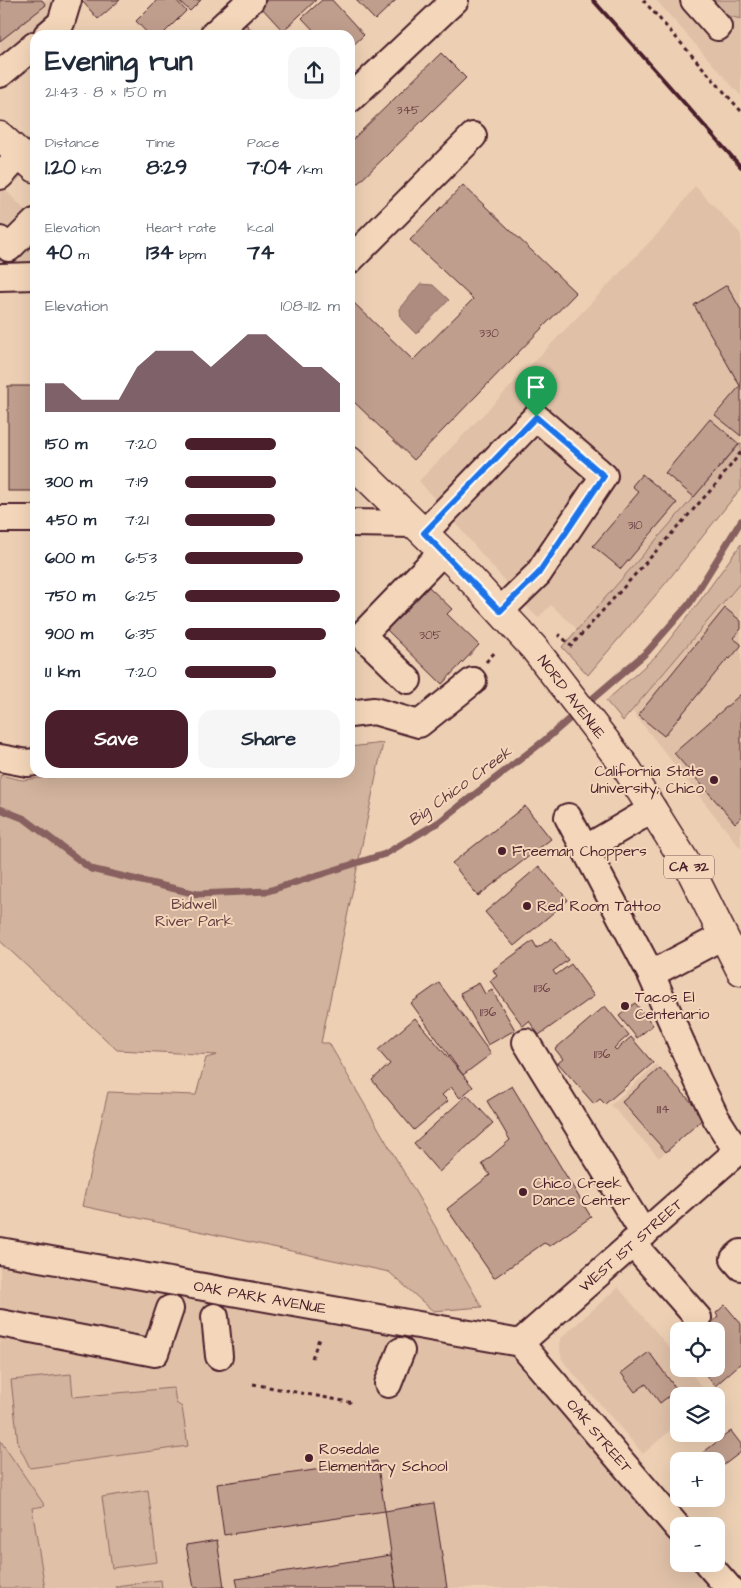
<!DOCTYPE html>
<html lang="en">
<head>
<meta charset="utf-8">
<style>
  body { margin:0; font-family:"Architects Daughter",sans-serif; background:#f6f6f7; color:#1f2937; height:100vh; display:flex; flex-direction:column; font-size:19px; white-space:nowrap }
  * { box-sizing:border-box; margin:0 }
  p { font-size:16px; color:#747a83 }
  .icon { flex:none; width:28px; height:28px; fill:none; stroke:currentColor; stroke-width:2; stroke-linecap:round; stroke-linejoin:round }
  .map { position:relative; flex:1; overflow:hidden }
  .sheet { position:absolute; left:30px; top:30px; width:325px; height:748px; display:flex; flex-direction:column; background:#fff; border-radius:15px; box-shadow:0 5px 20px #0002 }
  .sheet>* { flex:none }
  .controls { position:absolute; left:670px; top:1322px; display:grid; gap:10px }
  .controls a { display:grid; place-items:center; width:55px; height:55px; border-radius:10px; background:#fff; box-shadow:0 5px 20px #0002; font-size:25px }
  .pin { position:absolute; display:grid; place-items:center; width:42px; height:42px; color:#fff; margin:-51px -21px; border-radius:50% 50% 50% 0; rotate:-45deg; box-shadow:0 0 5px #0007 }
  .pin .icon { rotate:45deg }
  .round { display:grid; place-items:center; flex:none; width:52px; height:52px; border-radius:15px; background:#f6f6f7 }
  .headline { display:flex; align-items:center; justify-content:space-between; height:85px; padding:0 15px }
  h1 { font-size:28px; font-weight:700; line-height:38px }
  .stats { display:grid; grid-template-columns:repeat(3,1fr); gap:8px; height:85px; padding:5px 15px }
  .stats div { display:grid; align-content:center }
  .stats b { font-size:21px; font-weight:700 }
  .stats small { font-size:14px; font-weight:400 }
  .stats p { font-size:14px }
  .chart { height:140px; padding:10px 15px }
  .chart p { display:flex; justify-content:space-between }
  .chart svg { width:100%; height:90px; margin-top:5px; fill:#4a1f2b; opacity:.7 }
  .primary-button { display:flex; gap:10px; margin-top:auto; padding:10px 15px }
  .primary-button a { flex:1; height:58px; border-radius:15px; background:#4a1f2b; color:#fff; font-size:20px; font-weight:700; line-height:58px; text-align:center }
  .primary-button a+a { background:#f6f6f7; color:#1f2937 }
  ul { padding:0 15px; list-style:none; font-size:16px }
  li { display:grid; grid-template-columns:80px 60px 1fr; align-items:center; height:38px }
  li i { height:12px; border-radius:6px; background:#4a1f2b }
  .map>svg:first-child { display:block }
  .built { fill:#e0c1a8 }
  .green { fill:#d2b39d; stroke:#8e6964 }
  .water { fill:#af8c80; stroke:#87605e }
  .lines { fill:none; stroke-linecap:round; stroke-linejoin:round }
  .stream { stroke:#87605e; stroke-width:7 }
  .building { fill:#c09e8d; stroke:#4a1f2b }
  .minor-casing { stroke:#4a1f2b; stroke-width:30 }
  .major-casing { stroke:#4a1f2b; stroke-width:31 }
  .path { stroke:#4a1f2b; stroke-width:3; stroke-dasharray:4 4; stroke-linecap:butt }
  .minor { stroke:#f4d7ba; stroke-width:26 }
  .major { stroke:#f4d7ba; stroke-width:28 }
  .rail { stroke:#4a1f2b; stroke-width:4 }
  .route-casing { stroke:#fff; stroke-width:10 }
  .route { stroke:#1a73e8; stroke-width:6 }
  .poi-dot { fill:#4a1f2b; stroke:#f4d7ba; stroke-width:2 }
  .labels { text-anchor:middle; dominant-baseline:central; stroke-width:4; stroke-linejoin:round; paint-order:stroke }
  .number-label { font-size:12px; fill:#683f44 }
  .shield { fill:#f4d7ba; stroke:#7d5656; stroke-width:1 }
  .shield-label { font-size:14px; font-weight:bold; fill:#4a1f2b }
  .street-label { font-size:15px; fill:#4a1f2b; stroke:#f4d7ba }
  .poi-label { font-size:15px; fill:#4a1f2b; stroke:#f4d7ba; text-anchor:start }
  .park-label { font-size:15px; fill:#653d42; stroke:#f4d7ba }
  .water-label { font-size:16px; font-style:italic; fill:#633a40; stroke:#f4d7ba }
</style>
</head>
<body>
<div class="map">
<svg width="741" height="1588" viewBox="0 0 741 1588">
  <rect width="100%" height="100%" fill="#edd0b4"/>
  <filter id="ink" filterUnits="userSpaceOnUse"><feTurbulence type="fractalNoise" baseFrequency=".02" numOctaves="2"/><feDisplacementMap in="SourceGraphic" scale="10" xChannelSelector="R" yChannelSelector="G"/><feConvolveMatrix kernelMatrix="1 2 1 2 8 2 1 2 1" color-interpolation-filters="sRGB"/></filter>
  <g filter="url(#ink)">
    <g class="built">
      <polygon points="0,0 68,0 0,70"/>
      <polygon points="656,0 741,0 741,96"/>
      <polygon points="0,184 35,221 35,261 0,261"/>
      <polygon points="695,186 741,234 741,440 685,507 577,629 551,605 538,618 527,607 419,481 663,228"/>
      <polygon points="741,583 741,849 632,711"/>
      <polygon points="656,1064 705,1117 659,1158 611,1105"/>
      <polygon points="0,1251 520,1343 679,1529 679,1564 708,1564 729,1588 0,1588"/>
      <polygon points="618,1287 679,1359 679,1369 687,1369 710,1396 679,1396 679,1423 643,1454 566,1365 562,1359 560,1352 560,1342 561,1338"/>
    </g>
    <g class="green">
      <polygon points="711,0 741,0 741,19 725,15"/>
      <polygon points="741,443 741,488 665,584 588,675 562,647"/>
      <polygon points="741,544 741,582 623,721 606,701 657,655 699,602"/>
      <polygon points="383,743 321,1043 329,1043 482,1307 433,1311 389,1272 82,1206 108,1092 196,1095 206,1058 217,1055 117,1050 0,941 0,775 22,780 99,772 350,772 350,747"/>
      <polygon points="71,1374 73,1397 172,1388 174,1389 176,1403 182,1407 188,1446 30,1468 18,1444 11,1380"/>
      <polygon points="0,1440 45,1506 32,1508 45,1588 0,1588"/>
      <polygon points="148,1490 157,1562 112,1568 102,1497"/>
      <polygon points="161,1580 162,1588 116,1588 115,1586"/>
    </g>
    <polygon class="water" points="420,284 433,285 449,300 416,334 401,319 400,309"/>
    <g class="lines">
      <g class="stream">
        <polyline points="584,706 647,652 690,603 741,521"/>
        <polyline points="0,809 25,819 91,869 197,894 268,891 385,854 439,822 545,740 576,713"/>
      </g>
    </g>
    <g class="building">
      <polygon points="0,0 42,0 46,5 0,41"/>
      <polygon points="85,0 120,0 98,19 83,2"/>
      <polygon points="157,0 176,0 186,11 162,35 149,35 136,21"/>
      <polygon points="178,0 201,0 190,11"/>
      <polygon points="267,0 316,0 283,31 261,7"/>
      <polygon points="322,0 332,0 364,35 350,48 350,35 318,35 302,18"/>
      <polygon points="356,0 396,0 375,20"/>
      <polygon points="244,22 256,35 230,35"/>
      <polygon points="441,53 466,78 350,191 350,142"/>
      <polygon points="463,185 576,293 414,460 350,398 350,305 353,302 413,360 473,299 410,240"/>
      <polygon points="727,285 741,310 741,436 715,415 740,386 694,305"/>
      <rect x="8" y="386" width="27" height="105"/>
      <polygon points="710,419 739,444 694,497 665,473"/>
      <polygon points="642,474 677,503 621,569 593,546 639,492 632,486"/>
      <polygon points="429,587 452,609 447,614 479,645 442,684 387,630"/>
      <polygon points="725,608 741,621 741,629 733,638 741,644 741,646 730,659 728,658 664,736 638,715"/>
      <polygon points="741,694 741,818 735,823 674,753"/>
      <polygon points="525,806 551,839 478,896 452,863"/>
      <polygon points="539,866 568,900 514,946 485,912"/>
      <polygon points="552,938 568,960 553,971 556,975 571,964 594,996 539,1035 529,1021 523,1026 490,981 497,976 493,970 533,941 537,948"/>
      <polygon points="439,983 491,1054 463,1075 411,1003"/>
      <polygon points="479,983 485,994 492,990 515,1030 488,1045 460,993"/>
      <polygon points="635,1003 653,1025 637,1038 619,1016"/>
      <polygon points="605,1006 629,1035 614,1048 616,1050 631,1037 653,1063 605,1104 600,1099 594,1104 558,1063 563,1059 555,1049"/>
      <polygon points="415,1018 473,1087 460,1098 451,1087 442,1095 448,1101 414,1130 372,1080 390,1064 378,1050"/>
      <polygon points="660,1068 705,1117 666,1152 622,1102"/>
      <polygon points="512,1086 591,1217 550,1246 544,1243 494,1278 447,1209 490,1175 482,1164 510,1140 487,1101"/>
      <polygon points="467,1095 493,1123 439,1172 414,1143"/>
      <polygon points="725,1305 741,1324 741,1363 715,1386 701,1369 716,1369 716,1331 702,1331 718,1317 716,1313"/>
      <polygon points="649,1352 677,1390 660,1403 646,1384 635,1392 621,1373"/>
      <polygon points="731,1431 741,1444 741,1452 716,1471 716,1461 692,1461"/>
      <polygon points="377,1461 385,1511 224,1535 217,1484"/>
      <polygon points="434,1503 447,1588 396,1588 385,1511"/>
      <polygon points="217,1540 224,1587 194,1588 186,1545"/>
      <polygon points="391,1555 396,1588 238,1588 236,1579"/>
    </g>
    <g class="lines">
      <defs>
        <g id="minor">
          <polyline points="694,0 718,27"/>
          <polyline points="47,35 61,23 68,0"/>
          <polyline points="213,35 251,0"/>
          <polyline points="0,74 35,45"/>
          <polyline points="350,99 455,0"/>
          <polyline points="0,176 20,155"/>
          <polyline points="0,240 9,248 35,222"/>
          <polyline points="350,260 473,136"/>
          <polyline points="0,277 35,276"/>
          <polyline points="0,519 35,519"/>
          <polyline points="350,523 415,524"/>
          <polyline points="424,533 536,417 604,476 538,574 500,611"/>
          <polyline points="408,680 362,635 443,551"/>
          <polyline points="350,714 374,711 419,724 473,681"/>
          <polyline points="0,758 27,763 35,762"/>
          <polyline points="568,817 651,974 723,936"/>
          <polyline points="585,849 653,809"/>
          <polyline points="651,974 698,1081 716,1118 737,1151"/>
          <polyline points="526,1042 644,1234"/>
          <polyline points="632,1243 698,1318"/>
          <path id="s1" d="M0,1251L520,1343"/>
          <polyline points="741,1253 734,1259 741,1267"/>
          <polyline points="215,1317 219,1356"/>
          <polyline points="0,1323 155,1353 170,1309"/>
          <path id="s2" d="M520,1343L741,1148"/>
          <path id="s3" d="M520,1343L679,1529"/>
          <polyline points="388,1384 401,1351"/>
          <polyline points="708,1564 729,1588"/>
        </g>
        <g id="major">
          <polyline points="0,136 35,168"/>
          <path id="s4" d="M350,461L468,576L534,648L627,769L691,871L741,971"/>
        </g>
      </defs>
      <use href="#minor" class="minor-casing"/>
      <use href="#major" class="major-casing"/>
      <g class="path">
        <polyline points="643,0 741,111"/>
        <polyline points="558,637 560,635 571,646 718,482 741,452"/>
        <polyline points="486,662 496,651"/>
        <polyline points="312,1358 320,1336"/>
        <polyline points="253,1384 354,1403"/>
      </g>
      <use href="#minor" class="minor"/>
      <use href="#major" class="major"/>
      <polyline class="rail" points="593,0 741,167"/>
    </g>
  </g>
  <g class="lines" filter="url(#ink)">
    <defs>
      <polygon id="route" points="536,417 604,476 538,574 500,611 424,533"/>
    </defs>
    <use href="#route" class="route-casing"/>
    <use href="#route" class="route"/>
  </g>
  <g class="poi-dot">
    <circle cx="714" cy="780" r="5"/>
    <circle cx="502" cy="851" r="5"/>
    <circle cx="527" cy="906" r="5"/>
    <circle cx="625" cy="1006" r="5"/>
    <circle cx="523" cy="1192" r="5"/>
    <circle cx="309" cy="1458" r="5"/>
  </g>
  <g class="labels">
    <g class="number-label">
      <text x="408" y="110">345</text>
      <text x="489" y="333">330</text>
      <text x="635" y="525">310</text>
      <text x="430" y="635">305</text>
      <text x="542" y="988">1136</text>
      <text x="488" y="1012">1136</text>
      <text x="602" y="1054">1136</text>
      <text x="663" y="1109">1114</text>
    </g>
    <rect class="shield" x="664" y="855.5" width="50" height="23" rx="4"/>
    <g class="shield-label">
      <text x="689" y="867">CA 32</text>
    </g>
    <g class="street-label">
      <text stroke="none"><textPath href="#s4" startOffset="324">NORD AVENUE</textPath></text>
      <text stroke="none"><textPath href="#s2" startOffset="148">WEST 1ST STREET</textPath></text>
      <text stroke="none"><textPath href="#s1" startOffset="264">OAK PARK AVENUE</textPath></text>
      <text stroke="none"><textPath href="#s3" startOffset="122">OAK STREET</textPath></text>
    </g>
    <g class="poi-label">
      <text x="704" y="771" text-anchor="end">California State<tspan x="704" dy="17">University, Chico</tspan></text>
      <text x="512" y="851">Freeman Choppers</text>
      <text x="537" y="906">Red Room Tattoo</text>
      <text x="635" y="997">Tacos El<tspan x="635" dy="17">Centenario</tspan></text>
      <text x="533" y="1183">Chico Creek<tspan x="533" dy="17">Dance Center</tspan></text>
      <text x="319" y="1449">Rosedale<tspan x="319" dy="17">Elementary School</tspan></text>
    </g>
    <g class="park-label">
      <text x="194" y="904">Bidwell<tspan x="194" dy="17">River Park</tspan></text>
    </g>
    <g class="water-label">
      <text transform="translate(460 786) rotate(-36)">Big Chico Creek</text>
    </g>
  </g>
</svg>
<div class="controls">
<a><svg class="icon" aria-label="locate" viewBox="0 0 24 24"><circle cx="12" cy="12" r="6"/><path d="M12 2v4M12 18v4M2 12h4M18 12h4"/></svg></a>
<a><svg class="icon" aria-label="layers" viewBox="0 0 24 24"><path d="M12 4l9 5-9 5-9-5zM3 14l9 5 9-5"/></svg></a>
<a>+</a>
<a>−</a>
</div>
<div class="pin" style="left:536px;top:417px;background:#1e9e55"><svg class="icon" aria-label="arrive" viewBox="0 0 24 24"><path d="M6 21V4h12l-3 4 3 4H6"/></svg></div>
<section class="sheet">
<div class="headline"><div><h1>Evening run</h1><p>21:43 · 8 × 150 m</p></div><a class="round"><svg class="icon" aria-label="share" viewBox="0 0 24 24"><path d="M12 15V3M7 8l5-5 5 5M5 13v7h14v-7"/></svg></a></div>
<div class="stats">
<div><p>Distance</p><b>1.20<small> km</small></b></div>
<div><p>Time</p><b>8:29</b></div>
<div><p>Pace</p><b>7:04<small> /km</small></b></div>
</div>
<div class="stats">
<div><p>Elevation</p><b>40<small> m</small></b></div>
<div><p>Heart rate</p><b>134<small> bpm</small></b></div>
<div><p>kcal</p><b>74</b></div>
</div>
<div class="chart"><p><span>Elevation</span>108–112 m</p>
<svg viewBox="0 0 160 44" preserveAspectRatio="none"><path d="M0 44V30L10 30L20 38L30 38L40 38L50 22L60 14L70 14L80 14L90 22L100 14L110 6L120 6L130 14L140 22L150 22L160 30V44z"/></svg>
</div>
<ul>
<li><b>150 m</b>7:20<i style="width:59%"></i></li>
<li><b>300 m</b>7:19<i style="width:59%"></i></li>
<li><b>450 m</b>7:21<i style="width:58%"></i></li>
<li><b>600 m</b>6:53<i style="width:76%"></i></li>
<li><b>750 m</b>6:25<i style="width:100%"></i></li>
<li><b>900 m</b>6:35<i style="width:91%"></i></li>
<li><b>1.1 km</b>7:20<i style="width:59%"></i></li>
</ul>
<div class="primary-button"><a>Save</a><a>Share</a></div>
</section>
</div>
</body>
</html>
